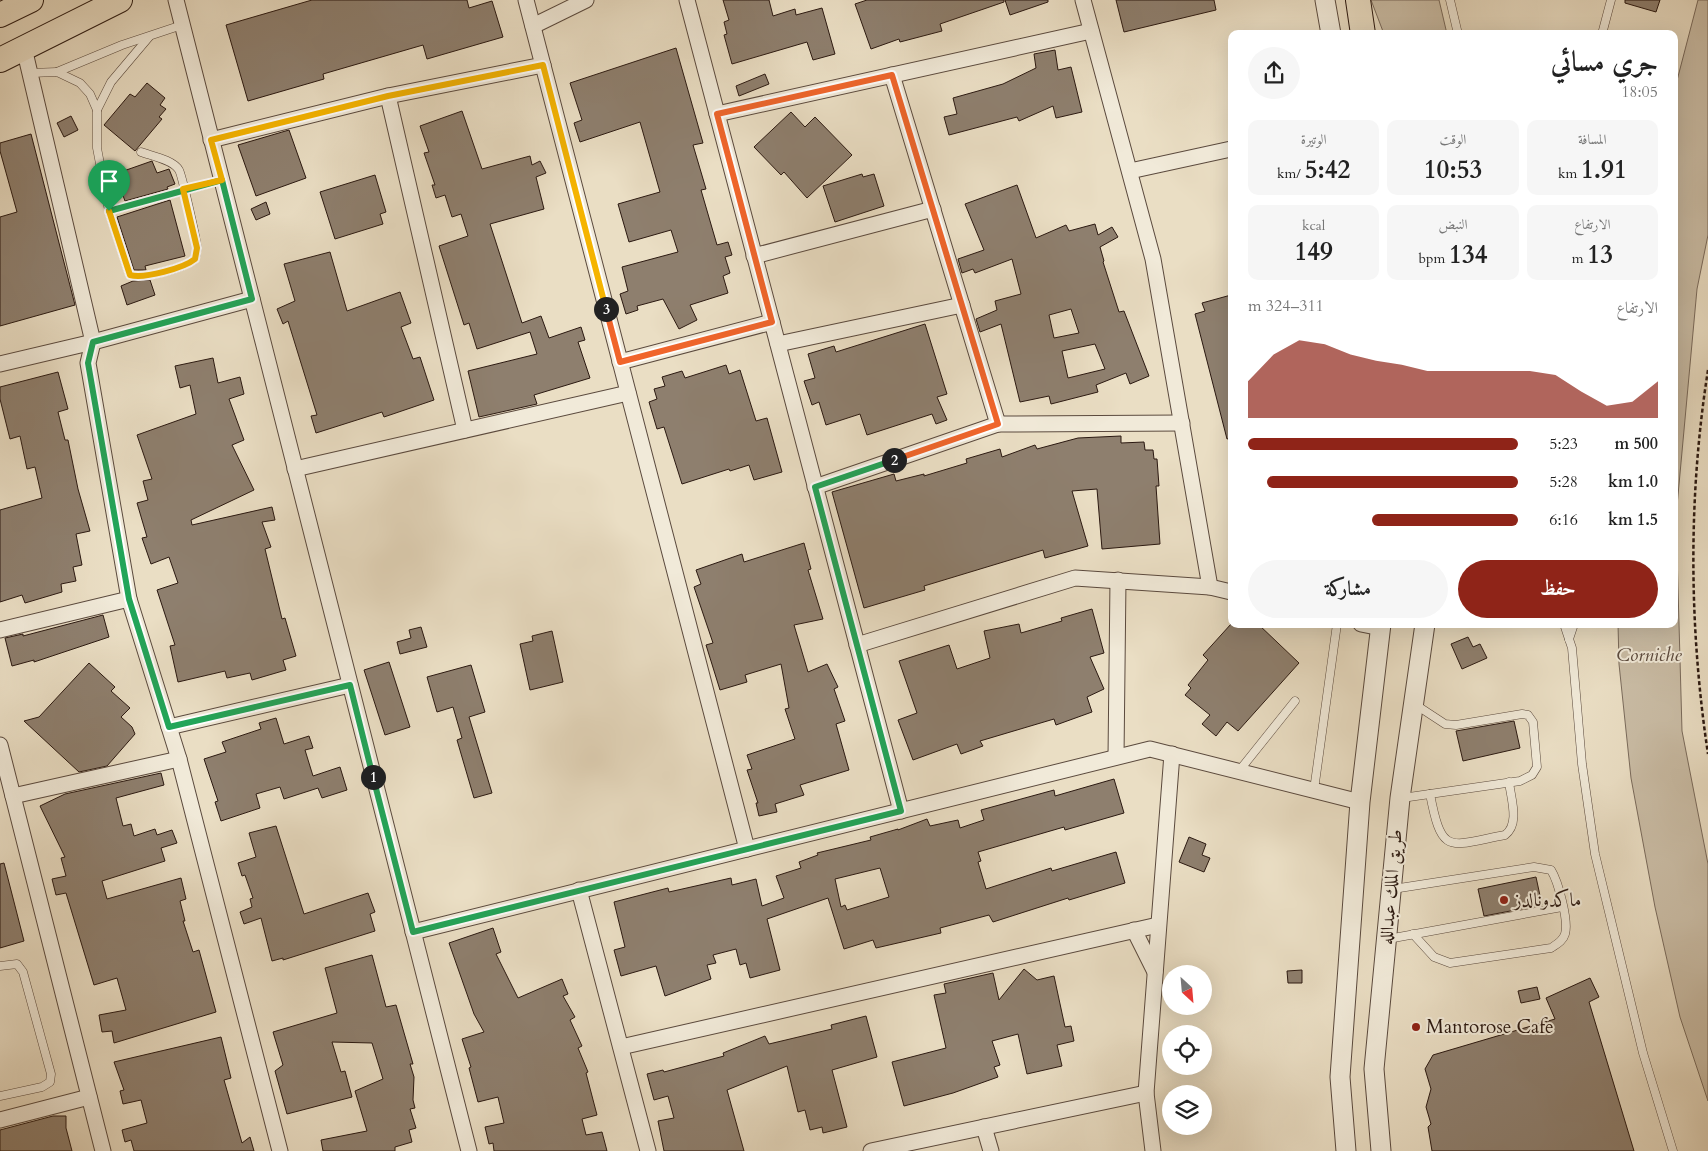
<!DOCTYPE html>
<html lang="ar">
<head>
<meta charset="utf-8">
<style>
  body { margin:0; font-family:Cardo,Amiri,serif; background:#f6f6f6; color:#222; direction:rtl; height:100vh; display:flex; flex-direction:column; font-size:19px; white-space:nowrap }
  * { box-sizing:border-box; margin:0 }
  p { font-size:16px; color:#767676 }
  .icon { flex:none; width:28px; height:28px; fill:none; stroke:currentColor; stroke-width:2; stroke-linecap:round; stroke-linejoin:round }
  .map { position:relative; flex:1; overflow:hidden; direction:ltr }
  .side { position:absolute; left:1228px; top:30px; width:450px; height:598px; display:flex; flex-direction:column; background:#fff; border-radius:10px; box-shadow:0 5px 20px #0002; direction:rtl }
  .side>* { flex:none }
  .needle { width:32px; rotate:154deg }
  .controls { position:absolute; left:1162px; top:965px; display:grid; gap:10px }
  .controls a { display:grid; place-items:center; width:50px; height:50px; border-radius:50%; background:#fff; box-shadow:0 5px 20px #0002; font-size:25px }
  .pin { position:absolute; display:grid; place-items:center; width:42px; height:42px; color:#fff; margin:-51px -21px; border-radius:50% 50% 50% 0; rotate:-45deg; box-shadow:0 0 5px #0007 }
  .pin .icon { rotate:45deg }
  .km { position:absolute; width:25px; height:25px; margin:-12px; border-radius:50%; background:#222; color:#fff; font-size:14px; line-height:25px; text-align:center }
  .round { display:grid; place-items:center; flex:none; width:52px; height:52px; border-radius:26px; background:#f6f6f6 }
  .summary { display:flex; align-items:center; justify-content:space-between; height:85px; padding:0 20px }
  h1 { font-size:28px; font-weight:700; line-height:38px }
  .metrics { display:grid; grid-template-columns:repeat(3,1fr); gap:8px; height:85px; padding:5px 20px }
  .metrics div { display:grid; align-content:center; border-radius:10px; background:#f6f6f6; text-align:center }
  .metrics b { font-size:25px; font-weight:700 }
  .metrics small { font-size:14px; font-weight:400 }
  .metrics p { font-size:14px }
  .chart { height:140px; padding:10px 20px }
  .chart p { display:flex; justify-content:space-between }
  .chart svg { width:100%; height:90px; margin-top:5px; fill:#8f2418; opacity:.7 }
  .cta { display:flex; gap:10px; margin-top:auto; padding:10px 20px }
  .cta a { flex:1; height:58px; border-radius:30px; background:#8f2418; color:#fff; font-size:20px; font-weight:700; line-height:58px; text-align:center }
  .cta a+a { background:#f6f6f6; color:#222 }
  ul { padding:0 20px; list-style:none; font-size:16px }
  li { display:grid; grid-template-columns:80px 60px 1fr; align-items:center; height:38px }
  li i { height:12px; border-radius:6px; background:#8f2418 }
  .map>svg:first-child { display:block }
  .green { fill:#cabda6; stroke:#7a6b5c }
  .building { fill:#8e7f6e; stroke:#2b1911; fill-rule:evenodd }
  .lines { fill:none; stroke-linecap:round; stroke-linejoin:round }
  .service-casing { stroke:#5b4a3e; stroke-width:9 }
  .minor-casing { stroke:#5b4a3e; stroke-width:17 }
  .tertiary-casing { stroke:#5b4a3e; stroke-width:21 }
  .primary-casing { stroke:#2b1911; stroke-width:26 }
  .path { stroke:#2b1911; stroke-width:2.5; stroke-dasharray:4 2.5; stroke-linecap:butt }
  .service { stroke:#f1ead9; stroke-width:8 }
  .minor { stroke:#f1ead9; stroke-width:15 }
  .tertiary { stroke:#f1ead9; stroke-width:19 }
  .primary { stroke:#eadec4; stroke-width:24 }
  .split-1-casing { stroke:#fff; stroke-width:10 }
  .split-2-casing { stroke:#fff; stroke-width:10 }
  .split-3-casing { stroke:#fff; stroke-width:10 }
  .split-4-casing { stroke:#fff; stroke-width:10 }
  .split-1 { stroke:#22a559; stroke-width:6 }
  .split-2 { stroke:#22a559; stroke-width:6 }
  .split-3 { stroke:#f0652b; stroke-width:6 }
  .split-4 { stroke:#f5b400; stroke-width:6 }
  .poi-dot { fill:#8f2418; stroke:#f1ead9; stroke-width:2 }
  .labels { text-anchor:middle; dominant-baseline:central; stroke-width:4; stroke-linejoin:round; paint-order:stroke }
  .park-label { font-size:19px; font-style:italic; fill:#5b4a3e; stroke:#f1ead9 }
  .street-label { font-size:19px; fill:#2b1911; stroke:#f1ead9 }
  .poi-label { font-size:19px; fill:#2b1911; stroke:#f1ead9; text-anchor:start }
</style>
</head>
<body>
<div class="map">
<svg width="1708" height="1151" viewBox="0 0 1708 1151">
  <rect width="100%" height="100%" fill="#eadec4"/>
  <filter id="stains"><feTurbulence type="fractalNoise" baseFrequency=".004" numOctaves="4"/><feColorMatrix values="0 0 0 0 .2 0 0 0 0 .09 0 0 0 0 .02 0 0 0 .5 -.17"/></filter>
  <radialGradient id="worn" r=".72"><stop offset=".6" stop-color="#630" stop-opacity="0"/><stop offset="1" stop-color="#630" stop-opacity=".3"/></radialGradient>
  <g class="green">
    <polygon points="1371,0 1439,0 1447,34 1384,34"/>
    <polygon points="1698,0 1708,0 1708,235 1697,289 1676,517 1682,731 1708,864 1708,1101 1680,1017 1655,907 1631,778 1619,664 1618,624 1674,624 1674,92"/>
  </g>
  <g class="building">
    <polygon points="312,0 467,0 469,8 492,1 503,37 427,59 423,45 323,74 324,79 248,101 226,25"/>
    <polygon points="723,0 769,0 773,16 795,9 796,15 822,8 835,54 813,60 807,42 732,64 724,35 727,34 724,22 729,20"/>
    <polygon points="867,0 1004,0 1004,2 940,24 942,31 900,42 899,39 871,49 855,4"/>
    <polygon points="1005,0 1048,0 1048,2 1010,15"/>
    <polygon points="1116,0 1214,0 1216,10 1124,32"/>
    <polygon points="1625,0 1660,0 1656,12 1625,3"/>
    <polygon points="676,48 703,143 693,145 706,189 701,190 717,245 728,242 732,255 725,257 730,273 723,276 728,293 690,305 697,320 679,329 663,299 637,306 638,310 626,314 620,294 628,291 622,267 678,252 671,230 629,242 618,204 660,192 640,122 580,142 574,123 582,120 570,83"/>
    <polygon points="1055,50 1058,70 1071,67 1082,112 1056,118 1053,106 1019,121 1017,117 949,135 944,117 957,114 953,98 1003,84 1036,68 1034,54"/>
    <polygon points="765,74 769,84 739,96 736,86"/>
    <polygon points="147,83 165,98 160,105 166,109 159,117 162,119 135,151 104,125 130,94 135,97"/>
    <polygon points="462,111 482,169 530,156 532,165 540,161 546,173 536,177 544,209 490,224 522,323 541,316 549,338 581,327 585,340 578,342 590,378 534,395 537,404 479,417 468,371 537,354 530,332 477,349 469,323 464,325 439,246 468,236 461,214 452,217 445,195 436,198 432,185 435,185 424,153 429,152 420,126"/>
    <polygon points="791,112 805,127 815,117 852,155 807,198 784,172 781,175 754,147"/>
    <polygon points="71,116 78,130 64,137 57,123"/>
    <polygon points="289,130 306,178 256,196 238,145"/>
    <polygon points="31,134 75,305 0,326 0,217 17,212 0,151 0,143"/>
    <polygon points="152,161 157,173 169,169 175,184 167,187 168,189 125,201 115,174"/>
    <polygon points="862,174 863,177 874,174 884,206 835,222 823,186"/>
    <polygon points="375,175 386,212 380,214 383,224 335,239 320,192"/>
    <path d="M1017,185L1036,238L1066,225L1069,231L1095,224L1098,235L1112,227L1118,237L1100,247L1104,261L1103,262L1119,312L1124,311L1149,376L1130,384L1126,373L1096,385L1098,392L1051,404L1049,396L1020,402L1001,324L980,332L976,319L997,310L995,301L1021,294L1012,259L975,273L973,269L962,273L958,259L984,250L965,204ZM1071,309L1079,333L1054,338L1049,315ZM1095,344L1105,369L1068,378L1062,351Z"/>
    <polygon points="170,200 185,256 145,266 146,270 134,270 117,217"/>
    <polygon points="266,202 270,214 256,220 251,209"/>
    <polygon points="330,252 347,311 400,292 411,323 401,327 413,359 420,357 434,400 384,417 382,412 316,433 311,416 317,415 288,321 283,324 277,309 295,301 284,264"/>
    <polygon points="150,280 155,295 127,305 121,286 133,281"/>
    <polygon points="1231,295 1231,438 1227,439 1195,314 1205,311 1202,303"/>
    <polygon points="925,324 947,394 937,397 947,420 936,424 932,414 867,435 860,414 826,425 819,402 812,405 804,381 815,378 808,354 834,346 836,352"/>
    <polygon points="213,358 218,383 240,377 244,394 229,399 244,440 232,445 254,490 191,520 192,525 272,507 275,520 262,522 271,547 265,549 282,619 285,618 296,656 283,660 286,670 252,680 250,673 227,678 225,671 178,682 170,646 175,645 157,590 178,583 169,557 151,564 142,538 147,537 137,503 148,500 143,481 152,479 137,435 196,414 190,385 180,388 175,366"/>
    <polygon points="726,365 729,374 740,370 756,421 767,418 782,472 754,480 749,465 730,471 729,469 682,484 664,427 657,429 649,402 657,399 654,389 665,386 662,377 682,371 685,378"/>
    <polygon points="58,372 68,409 58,412 65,440 68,440 78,489 90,531 76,534 82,565 73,567 76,581 61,584 62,592 25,603 22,595 0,602 0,510 42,498 35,467 27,469 20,436 10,439 0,399 0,387"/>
    <polygon points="1121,436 1121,443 1144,442 1145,450 1153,450 1154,459 1157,459 1159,486 1156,486 1160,544 1102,549 1097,489 1072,491 1088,546 1045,558 1043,550 924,586 925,590 864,608 832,492 894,474 896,481 924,474 924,476 967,463 966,459 1000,449 1002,457 1035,445 1037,449 1078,438"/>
    <polygon points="804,543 811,569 808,570 823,619 794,625 808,672 827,664 838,687 834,689 845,721 836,724 849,770 800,785 804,795 775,804 777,812 759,816 756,803 758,803 747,770 752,769 747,755 795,739 785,709 789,708 781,664 745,675 747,682 720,690 706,645 713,643 694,587 701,584 696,570 742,554 744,562"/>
    <polygon points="1092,609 1104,653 1090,657 1104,689 1087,697 1092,712 1056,725 1054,719 980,741 983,746 961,754 957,744 913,760 898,720 917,713 899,661 949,645 957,669 990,658 984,631 1019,624 1021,633 1062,621 1061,618"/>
    <polygon points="103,615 109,637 34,662 34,660 12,666 5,638 23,634 23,636"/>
    <polygon points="1231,624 1258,624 1299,663 1238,731 1227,722 1216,736 1202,724 1210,715 1185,695 1191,688 1188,685 1208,660 1203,655"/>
    <polygon points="421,627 427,647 400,654 397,642 411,638 409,630"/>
    <polygon points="552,631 563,682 530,690 520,644 533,641 532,636"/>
    <polygon points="1468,637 1473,647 1480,644 1487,658 1462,669 1451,644"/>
    <polygon points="389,662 410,727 385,735 364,670"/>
    <polygon points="89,663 115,687 111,691 130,708 121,717 132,727 135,734 107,766 79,772 24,721 39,717"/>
    <polygon points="471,665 485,712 469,717 492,793 474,798 457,740 462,738 453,707 437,712 427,677"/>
    <polygon points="276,718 284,744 309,736 313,748 305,750 313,776 340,767 347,790 322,798 318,788 284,799 280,787 256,794 260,808 221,821 215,802 218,801 204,759 226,752 222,742 261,729 259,723"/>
    <polygon points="1514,721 1520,748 1463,761 1456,731"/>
    <polygon points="161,773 164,785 116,798 123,826 131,824 134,836 155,829 157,835 172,830 177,843 161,848 165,861 102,881 107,899 181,878 186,899 180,901 185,921 183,921 193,952 199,950 216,1012 114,1043 112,1031 102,1032 99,1015 126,1010 117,978 94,985 66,893 56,895 52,879 66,876 61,858 65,857 40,806 65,794"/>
    <path d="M1114,779L1124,813L1065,830L1064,827L978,852L981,861L978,862L986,889L1051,868L1052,871L1116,852L1125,883L1069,900L1068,898L993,922L989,915L940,928L941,933L876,948L873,940L844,949L828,898L767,919L780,970L750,978L746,963L740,965L736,949L713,955L716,963L707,965L711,979L665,996L656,966L621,976L614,950L625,947L614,902L668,888L669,892L731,878L732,885L756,879L762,906L784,898L776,876L801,868L799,862L818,855L817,853L871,840L870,837L898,829V830L927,819L930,826L958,820L960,828L984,820L981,810L1054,790L1055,796ZM880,868L889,897L847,910L845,905L841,907L835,879Z"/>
    <polygon points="276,826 304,914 368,893 375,912 370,914 375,931 283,960 283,958 272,961 261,918 244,924 240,912 252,907 250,899 253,898 245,875 242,876 238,863 256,857 249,833"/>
    <polygon points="1189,837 1206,844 1202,855 1210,858 1204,872 1179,862"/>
    <polygon points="4,863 24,941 0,948 0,864"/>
    <polygon points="1536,877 1542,905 1484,916 1478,889"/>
    <polygon points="493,928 501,952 496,954 518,998 562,979 568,994 563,996 575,1017 570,1020 582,1046 578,1048 588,1072 586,1073 597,1115 582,1119 586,1135 602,1132 607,1151 494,1151 493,1143 489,1144 485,1127 504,1123 498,1097 478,1102 469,1068 471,1067 462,1039 484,1032 474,1014 449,943"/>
    <polygon points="372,955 386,1007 396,1005 413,1064 410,1064 414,1077 413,1100 415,1108 410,1109 416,1128 409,1130 412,1142 395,1147 395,1151 323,1151 321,1140 367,1131 355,1091 383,1079 372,1043 332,1042 341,1072 345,1071 352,1097 287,1114 275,1071 283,1065 273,1032 337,1013 325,968"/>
    <polygon points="1024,969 1037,980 1054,976 1065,1027 1071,1026 1074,1041 1057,1045 1062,1066 1027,1074 1018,1034 992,1041 1000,1065 994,1067 998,1077 953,1093 904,1106 892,1062 946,1048 934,995 946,993 944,984 993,973 999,1000"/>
    <polygon points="1302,970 1302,983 1288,983 1287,971"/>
    <polygon points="1590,978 1599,997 1589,1002 1634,1151 1432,1151 1428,1127 1431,1124 1426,1107 1431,1089 1425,1069 1433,1055 1555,1019 1546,998"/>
    <polygon points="1537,987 1540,999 1521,1003 1518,991"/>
    <polygon points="866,1016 877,1057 832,1070 847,1127 823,1133 822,1127 810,1130 805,1110 798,1112 787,1066 727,1090 744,1151 664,1151 658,1121 674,1118 668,1096 654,1100 647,1074 663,1070 664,1072 724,1056 723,1053 765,1036 769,1044 832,1029 831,1025"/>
    <polygon points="221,1037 231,1078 224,1080 242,1143 250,1137 254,1151 134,1151 131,1140 125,1142 122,1130 147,1123 141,1100 123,1104 120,1091 124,1090 114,1062"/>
    <polygon points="53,1116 66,1116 66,1128 72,1151 0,1151 0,1130"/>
  </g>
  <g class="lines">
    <defs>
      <g id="service">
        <polyline points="1450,0 1458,34"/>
        <polyline points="1602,34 1611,0"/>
        <polyline points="57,72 122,45 182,25"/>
        <polyline points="30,73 57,72 80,83 90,94 97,110 97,148 109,211"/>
        <polyline points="97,110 111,82 149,37"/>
        <path d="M141,152C152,156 173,160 179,170C182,175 196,238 197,247C197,251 196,255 195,259C184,268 144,279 130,275L109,211L222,180"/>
        <polyline points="1564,624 1572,648 1582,764 1595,854 1643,1053 1673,1151"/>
        <polyline points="1569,639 1574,624"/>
        <polyline points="1239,771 1295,701"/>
        <polyline points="1314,790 1337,624"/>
        <path d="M1430,794C1442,856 1448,846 1505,835C1520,824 1511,799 1509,782"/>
        <polyline points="1402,798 1520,781 1532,775 1537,767 1533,722 1528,715 1522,714 1456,725 1445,724 1416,705"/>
        <path d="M1393,889L1534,867L1551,870C1558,881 1569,921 1565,934C1563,941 1557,944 1551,948L1450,963L1434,957L1413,934"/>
        <polyline points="1388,939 1562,907"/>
        <polyline points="0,966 17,964 23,972 51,1074 50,1082 42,1087 0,1096"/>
      </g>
      <g id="minor">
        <polyline points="176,0 469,1151"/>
        <polyline points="526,0 747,849"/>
        <polyline points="687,0 901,811"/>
        <polyline points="1083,0 1153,259 1210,587"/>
        <polyline points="533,26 586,0"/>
        <polyline points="24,48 93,342 88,363 129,599 179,759 280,1151"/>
        <polyline points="892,75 998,424"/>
        <polyline points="388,96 465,430"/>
        <polyline points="717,114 1091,31"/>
        <polyline points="211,140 388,96 543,65"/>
        <polyline points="1130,171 1231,149"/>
        <polyline points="754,256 933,209"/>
        <polyline points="778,344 962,305"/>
        <polyline points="620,362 772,322"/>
        <polyline points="0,364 93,342 252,299"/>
        <polyline points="295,469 628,393"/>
        <polyline points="815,487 998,424 1182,423"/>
        <polyline points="1361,624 1381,628"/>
        <polyline points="0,630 129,599"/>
        <polyline points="857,645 1075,578 1210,587 1231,592"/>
        <polyline points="169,727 350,685"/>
        <polyline points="0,745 103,1151"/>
        <polyline points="1116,757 1118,580"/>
        <polyline points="13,796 179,759"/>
        <polyline points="579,890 648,1151"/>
        <polyline points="1134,930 1155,972"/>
        <polyline points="413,932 1150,749 1360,802"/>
        <polyline points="621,1047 1158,925"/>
        <polyline points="0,1120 89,1097"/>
        <polyline points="984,1127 991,1151"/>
        <polyline points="871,1151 1146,1093"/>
        <polyline points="1153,1151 1146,1093 1172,754"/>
      </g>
      <g id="tertiary">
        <polyline points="1325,0 1331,34"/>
        <polyline points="1346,1151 1340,1077 1360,802 1381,624"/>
        <polyline points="1381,1151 1374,1069 1400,798 1425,624"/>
      </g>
      <g id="primary">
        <polyline points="1358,0 1363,34"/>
        <polyline points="0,15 31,0"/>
        <polyline points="0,60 120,0"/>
      </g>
    </defs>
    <use href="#service" class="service-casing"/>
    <use href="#minor" class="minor-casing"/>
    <use href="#tertiary" class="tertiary-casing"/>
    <use href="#primary" class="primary-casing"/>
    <path class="path" d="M1708,370C1688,496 1689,628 1708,754"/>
    <use href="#service" class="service"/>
    <use href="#minor" class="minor"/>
    <use href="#tertiary" class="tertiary"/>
    <use href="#primary" class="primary"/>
  </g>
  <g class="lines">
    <defs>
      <polyline id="split-1" points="109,211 222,180 252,299 93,342 88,363 129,599 169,727 350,685 373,777"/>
      <polyline id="split-2" points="373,777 413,932 901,811 815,487 894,460"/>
      <polyline id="split-3" points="606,309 620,362 772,322 717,114 892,75 998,424 894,460"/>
      <path id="split-4" d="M109,211L130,275C144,279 184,268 195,259L197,248L183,189L222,180L211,140L388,96L543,65L606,309"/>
    </defs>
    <use href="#split-1" class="split-1-casing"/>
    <use href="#split-2" class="split-2-casing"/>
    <use href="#split-3" class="split-3-casing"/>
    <use href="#split-4" class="split-4-casing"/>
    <use href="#split-1" class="split-1"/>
    <use href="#split-2" class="split-2"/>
    <use href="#split-3" class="split-3"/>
    <use href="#split-4" class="split-4"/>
  </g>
  <g class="poi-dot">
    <circle cx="1504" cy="900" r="5"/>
    <circle cx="1416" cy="1027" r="5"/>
  </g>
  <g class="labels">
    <g class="park-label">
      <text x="1649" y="655">Corniche</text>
    </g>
    <g class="street-label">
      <text transform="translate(1391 887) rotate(-85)">طريق الملك عبدالله</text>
    </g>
    <g class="poi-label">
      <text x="1514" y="900">ماكدونالدز</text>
      <text x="1426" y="1027">Mantorose Cafe</text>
    </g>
  </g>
  <rect width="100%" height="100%" filter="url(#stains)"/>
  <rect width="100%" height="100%" fill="url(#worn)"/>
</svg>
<div class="controls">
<a><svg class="needle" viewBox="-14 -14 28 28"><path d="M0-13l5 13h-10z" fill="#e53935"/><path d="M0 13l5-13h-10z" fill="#767676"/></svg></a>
<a><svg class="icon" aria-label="locate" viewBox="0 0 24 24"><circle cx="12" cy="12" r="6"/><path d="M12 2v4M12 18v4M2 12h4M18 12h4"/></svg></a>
<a><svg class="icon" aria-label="layers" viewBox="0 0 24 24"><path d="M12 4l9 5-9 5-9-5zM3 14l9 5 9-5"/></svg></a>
</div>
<div class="pin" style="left:109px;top:211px;background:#1e9e55"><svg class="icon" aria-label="arrive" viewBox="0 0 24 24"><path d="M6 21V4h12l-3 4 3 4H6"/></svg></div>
<b class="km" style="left:373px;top:777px">1</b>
<b class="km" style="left:894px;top:460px">2</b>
<b class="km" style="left:606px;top:309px">3</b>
<section class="side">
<div class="summary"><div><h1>جري مسائي</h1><p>18:05</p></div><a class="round"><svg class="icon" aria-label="share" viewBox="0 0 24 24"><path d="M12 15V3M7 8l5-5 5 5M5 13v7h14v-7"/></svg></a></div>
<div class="metrics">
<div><p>المسافة</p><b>1.91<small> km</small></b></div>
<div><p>الوقت</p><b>10:53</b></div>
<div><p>الوتيرة</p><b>5:42<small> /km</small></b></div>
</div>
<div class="metrics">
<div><p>الارتفاع</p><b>13<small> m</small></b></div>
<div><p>النبض</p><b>134<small> bpm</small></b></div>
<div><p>kcal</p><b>149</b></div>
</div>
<div class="chart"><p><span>الارتفاع</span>311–324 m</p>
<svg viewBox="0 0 160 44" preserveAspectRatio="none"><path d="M0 44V26L10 13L20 6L30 8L40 13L50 16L60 18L70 21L80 21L90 21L100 21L110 21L120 23L130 31L140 38L150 36L160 26V44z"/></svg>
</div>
<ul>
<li><b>500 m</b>5:23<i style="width:100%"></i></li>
<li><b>1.0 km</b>5:28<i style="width:93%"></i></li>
<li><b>1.5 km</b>6:16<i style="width:54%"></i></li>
</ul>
<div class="cta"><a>حفظ</a><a>مشاركة</a></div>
</section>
</div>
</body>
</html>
